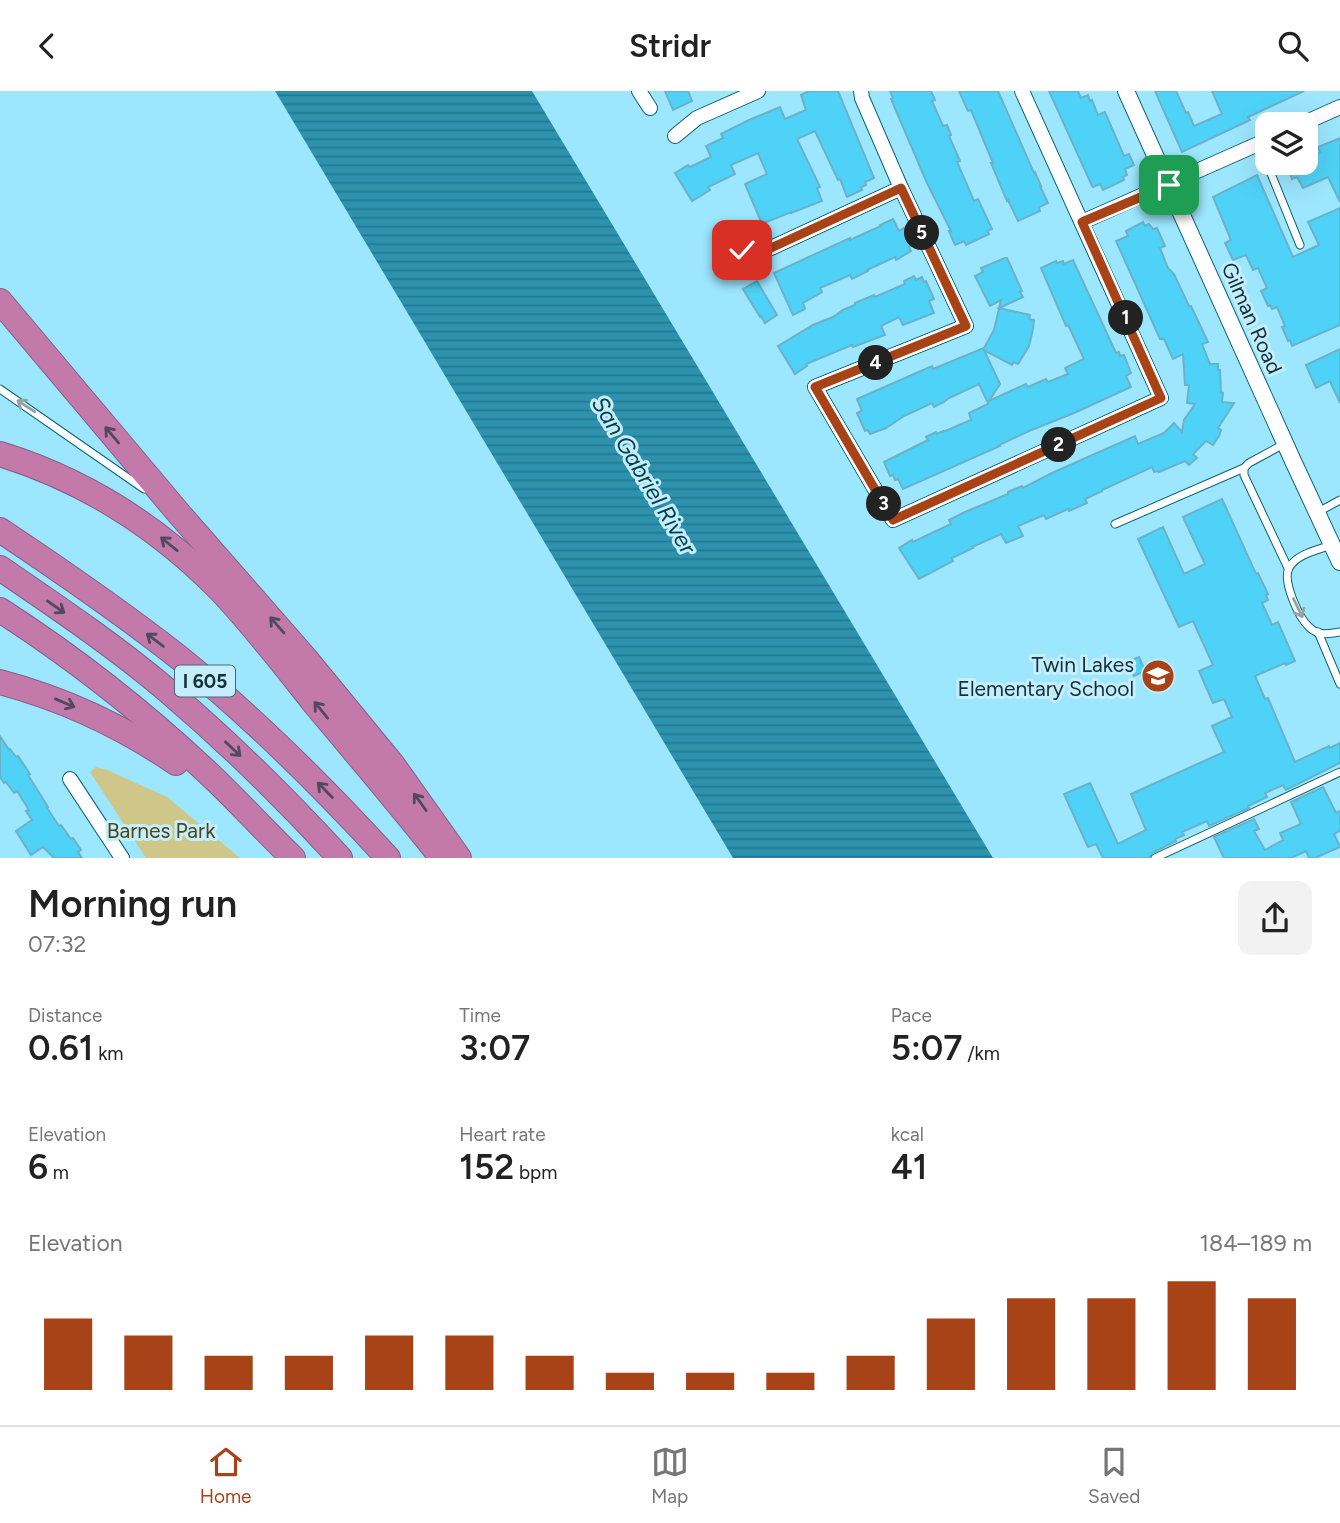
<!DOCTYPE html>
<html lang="en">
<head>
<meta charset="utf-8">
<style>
  body { margin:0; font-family:Figtree,sans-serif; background:#f2f2f2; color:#222; height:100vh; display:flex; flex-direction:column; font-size:26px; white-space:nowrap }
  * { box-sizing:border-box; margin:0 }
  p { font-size:23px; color:#767676 }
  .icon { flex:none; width:38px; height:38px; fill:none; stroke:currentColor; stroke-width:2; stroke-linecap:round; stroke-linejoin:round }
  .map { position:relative; height:767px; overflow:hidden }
  .sheet { display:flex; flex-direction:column; background:#fff; flex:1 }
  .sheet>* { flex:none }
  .controls { position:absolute; left:1255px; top:21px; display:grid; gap:14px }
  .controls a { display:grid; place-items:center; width:63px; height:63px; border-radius:14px; background:#fff; box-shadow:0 7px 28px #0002; font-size:35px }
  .pin { position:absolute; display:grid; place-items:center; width:60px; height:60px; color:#fff; margin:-30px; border-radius:14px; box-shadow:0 4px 10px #0006 }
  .km { position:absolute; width:35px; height:35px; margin:-18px; border-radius:50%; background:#222; color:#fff; font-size:19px; line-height:35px; text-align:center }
  .round { display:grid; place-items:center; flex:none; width:74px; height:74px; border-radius:14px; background:#f2f2f2 }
  .headline { display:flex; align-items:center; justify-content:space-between; height:119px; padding:0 28px }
  h1 { font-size:38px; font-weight:600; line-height:52px }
  .figures { display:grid; grid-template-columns:repeat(3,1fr); gap:10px; height:119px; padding:7px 28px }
  .figures div { display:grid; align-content:center }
  .figures b { font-size:35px; font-weight:600 }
  .figures small { font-size:19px; font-weight:400 }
  .figures p { font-size:19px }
  .chart { height:196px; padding:14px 28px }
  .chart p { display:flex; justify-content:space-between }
  .chart svg { width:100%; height:126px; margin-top:7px; stroke:#a84318; stroke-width:6 }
  header { display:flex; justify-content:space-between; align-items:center; height:91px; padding:0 28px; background:#fff; font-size:32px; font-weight:600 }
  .menu { display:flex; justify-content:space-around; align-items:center; height:98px; border-top:2px solid #e0e0e0; background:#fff; font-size:19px; color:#767676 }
  .menu a { display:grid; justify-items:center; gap:4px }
  .menu .on { color:#a84318 }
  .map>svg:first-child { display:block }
  .park { fill:#cfc689 }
  .water { fill:url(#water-rules) }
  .building { fill:#4fd2f7; stroke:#6ab2ca; stroke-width:2 }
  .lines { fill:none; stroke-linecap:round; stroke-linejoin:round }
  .service-casing { stroke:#0d6277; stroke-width:9 }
  .minor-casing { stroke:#0d6277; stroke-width:16 }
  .tertiary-casing { stroke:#0d6277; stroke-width:18 }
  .motorway-casing { stroke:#856083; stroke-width:26 }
  .service { stroke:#fff; stroke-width:7 }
  .minor { stroke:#fff; stroke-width:14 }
  .tertiary { stroke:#fff; stroke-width:16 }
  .motorway { stroke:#c379aa; stroke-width:24 }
  .oneway { stroke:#94a2a6 }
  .oneway2 { stroke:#504a61 }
  .route-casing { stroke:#fff; stroke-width:14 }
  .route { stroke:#a84318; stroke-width:9 }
  .labels { text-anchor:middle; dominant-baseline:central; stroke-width:6; stroke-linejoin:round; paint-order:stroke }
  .shield { fill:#c4eefc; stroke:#476a74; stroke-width:2 }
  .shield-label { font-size:19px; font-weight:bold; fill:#12313a }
  .street-label { font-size:21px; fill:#12313a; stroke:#c4eefc }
  .poi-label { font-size:21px; fill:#12313a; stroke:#c4eefc; text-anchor:end }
  .park-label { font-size:21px; fill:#4c461b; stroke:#c4eefc }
  .water-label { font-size:23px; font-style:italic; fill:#044150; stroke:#c4eefc }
</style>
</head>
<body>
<header><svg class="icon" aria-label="back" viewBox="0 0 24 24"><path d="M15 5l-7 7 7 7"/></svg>Stridr<svg class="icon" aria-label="search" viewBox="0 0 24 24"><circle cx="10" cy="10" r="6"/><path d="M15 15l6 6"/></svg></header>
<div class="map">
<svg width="1340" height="767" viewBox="0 0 1340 767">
  <defs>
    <pattern id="water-rules" width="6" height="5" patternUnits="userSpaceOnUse" patternTransform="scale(1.75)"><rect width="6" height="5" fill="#2d92ae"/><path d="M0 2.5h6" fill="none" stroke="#25788f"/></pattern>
  </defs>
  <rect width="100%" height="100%" fill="#9ce6fe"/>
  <polygon class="park" points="96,676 107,679 167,706 240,767 146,767 90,681"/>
  <polygon class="water" points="275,0 532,0 993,767 733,767"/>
  <g class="building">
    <polygon points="665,0 688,0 692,10 673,19"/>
    <polygon points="809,0 838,0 874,87 865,91 866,94 861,96 862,99 847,106 840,88 838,89 815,40 797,48 820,96 817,97 822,110 791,122 791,121 762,133 745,93 767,83 758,62 731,74 735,83 708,96 710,99 692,110 675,82 688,74 690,76 711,66 706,55 723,47 721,43 749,29 780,16 785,28 806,19 801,4"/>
    <polygon points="890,0 931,0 935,9 932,10 943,35 947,34 951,44 949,45 960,70 957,71 974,110 978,108 992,138 987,140 989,143 966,154 964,150 955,154 949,140 951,140 927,92 891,8 893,7"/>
    <polygon points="959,0 998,0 1034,82 1035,81 1041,95 1040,95 1048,112 1039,116 1040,120 1018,130 1008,109 1007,110 991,72 993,72 971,19 968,20"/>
    <polygon points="1049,0 1078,0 1081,7 1088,4 1090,10 1092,9 1098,24 1105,21 1124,65 1129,63 1134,74 1125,78 1127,84 1123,86 1124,89 1103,99 1100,93 1093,96 1092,95"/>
    <polygon points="1155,0 1176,0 1186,22 1188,21 1194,35 1222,23 1212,0 1304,0 1248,26 1250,29 1182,61"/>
    <polygon points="1340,47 1340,111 1328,86 1303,97 1297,86 1292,88 1287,75 1295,72 1306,72 1306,67 1320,61 1318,56"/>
    <polygon points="1257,84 1293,166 1319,154 1308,131 1340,117 1340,234 1292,255 1290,249 1288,250 1282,236 1285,235 1277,216 1272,218 1270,214 1268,215 1261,200 1267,197 1258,177 1253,179 1246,164 1233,169 1225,152 1231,149 1213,106"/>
    <polygon points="893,128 899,140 904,137 912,155 909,156 911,160 896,169 895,166 867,179 868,180 852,188 850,184 820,197 822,201 803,212 805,218 793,224 774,182 850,147 850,149 881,135 880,134"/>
    <polygon points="1143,131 1145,135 1149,133 1153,138 1157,137 1165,155 1160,157 1168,177 1174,183 1189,215 1191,215 1208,251 1202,253 1210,273 1218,273 1218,279 1220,279 1221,301 1223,302 1222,311 1234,312 1218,337 1221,339 1219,345 1213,354 1206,350 1193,363 1197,367 1189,374 1185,370 1159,381 1158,380 1154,381 1152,376 1102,399 1102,400 1085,408 1087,412 1069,420 1068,418 1046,428 1044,424 1018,435 1023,445 1006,452 1001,443 972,456 973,457 952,467 953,470 919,488 899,457 912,449 913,451 951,433 949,429 965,421 1008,403 1008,401 1022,395 1023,397 1052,382 1135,345 1138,353 1164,342 1174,332 1182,341 1184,329 1195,313 1187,312 1189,294 1185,294 1183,263 1173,268 1164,248 1160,248 1116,150 1128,145 1126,140"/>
    <polygon points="1005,167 1007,167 1022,200 1020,201 1023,206 999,217 1030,224 1029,228 1034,229 1033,238 1029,255 1018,273 1014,271 1012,274 984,259 1000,293 989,310 1026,293 1028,296 1046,288 1048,291 1068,283 1065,277 1084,268 1070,238 1068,234 1066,235 1041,177 1056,170 1057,172 1063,170 1064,173 1073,169 1116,262 1119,261 1120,265 1124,264 1131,282 1126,285 1131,296 1074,322 1029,340 999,354 1000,355 903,398 898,388 895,389 893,384 890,385 884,371 928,349 926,346 936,341 937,343 943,340 943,341 971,329 969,322 988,313 988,311 988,312 979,293 949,307 944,311 934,316 932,312 904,325 886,337 870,343 868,339 865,340 857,322 862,320 857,308 932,275 933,278 984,257 994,239 1001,209 990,215 975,185 983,181 981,177"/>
    <polygon points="914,185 916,189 922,186 924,191 926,190 934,208 929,210 934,222 903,234 899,226 881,235 885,244 853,256 852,254 806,273 807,275 795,283 778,255 813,234 833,226 843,219 855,214 855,212 874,204 875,206 905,193 904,190"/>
    <polygon points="757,190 777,224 765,232 761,225 760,226 743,198"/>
    <polygon points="1340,258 1340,312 1330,290 1316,297 1306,274"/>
    <polygon points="1222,408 1256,483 1258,482 1268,503 1266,504 1268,509 1262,512 1272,534 1278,531 1295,570 1286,574 1285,572 1255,585 1265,608 1268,607 1295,671 1329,655 1330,657 1340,652 1340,672 1286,699 1283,694 1265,702 1267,706 1248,715 1249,717 1209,735 1207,730 1182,741 1184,744 1175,748 1176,750 1152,762 1149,767 1103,767 1096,753 1088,756 1064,703 1090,692 1118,753 1146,739 1131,703 1224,661 1212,635 1232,626 1224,608 1213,612 1199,580 1213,574 1193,530 1179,536 1138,448 1163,436 1184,483 1205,473 1183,426"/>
    <polygon points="1139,566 1145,580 1134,585 1127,571"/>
    <polygon points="0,645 9,659 10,658 16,666 18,665 30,683 28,684 48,716 47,717 59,735 61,734 71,748 73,747 81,759 78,761 82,767 54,767 43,756 31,764 16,740 32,729 26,720 29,719 17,700 14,702 6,691 4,692 0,686"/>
    <polygon points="1323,696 1336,722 1340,720 1340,740 1334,743 1340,756 1315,767 1309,767 1306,760 1291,767 1224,767 1214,746 1254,728 1259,738 1254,740 1265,759 1283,749 1280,742 1301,733 1291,711"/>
  </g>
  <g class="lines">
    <defs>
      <g id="service">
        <polyline points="1259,53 1300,154"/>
        <polyline points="0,298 144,398"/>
        <polyline points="1284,353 1249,372 1244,377 1244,384 1288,477"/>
        <polyline points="1318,421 1340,409"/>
        <polyline points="1115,433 1244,377"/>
        <path d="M1331,454C1318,459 1296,463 1289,477C1282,490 1299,527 1309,536C1318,545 1329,543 1340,541"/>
        <polyline points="1318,541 1340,593"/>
        <polyline points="1155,767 1340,681"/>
      </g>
      <g id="minor">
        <polyline points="639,0 650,17"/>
        <polyline points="861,0 862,7 901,97 966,235 815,296 893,429 1161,307 1022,0"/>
        <polyline points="1302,33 1340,16"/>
        <polyline points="675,45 697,27 758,0"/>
        <polyline points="1082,131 1267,49"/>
        <polyline points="742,159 771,157 901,97"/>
        <polyline points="70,688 122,767"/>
      </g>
      <polyline id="tertiary" points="1126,0 1293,370 1340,471"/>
      <g id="motorway">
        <polyline points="0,210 181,425 306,568 393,674 459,767"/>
        <path d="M0,363C84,389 158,436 220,499C255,536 287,578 319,618C360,667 402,716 441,766"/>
        <path d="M0,439C60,479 120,520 177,565C253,626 322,695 388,767"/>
        <path d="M0,477C57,516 115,555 168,600C229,652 286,708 340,767"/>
        <path d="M0,519C73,566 143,621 206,680C236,708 264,739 293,767"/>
        <path d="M0,591C64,608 122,635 176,672"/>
      </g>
    </defs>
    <use href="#service" class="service-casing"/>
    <use href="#minor" class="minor-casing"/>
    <use href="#tertiary" class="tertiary-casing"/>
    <use href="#motorway" class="motorway-casing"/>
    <use href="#service" class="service"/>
    <use href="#minor" class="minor"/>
    <use href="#tertiary" class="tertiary"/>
    <use href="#motorway" class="motorway"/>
  </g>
  <defs><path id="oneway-shaft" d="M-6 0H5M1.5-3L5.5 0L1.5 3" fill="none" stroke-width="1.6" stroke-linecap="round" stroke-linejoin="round" transform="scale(1.75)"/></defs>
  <g class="oneway">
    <use href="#oneway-shaft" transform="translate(26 315) rotate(-147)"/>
    <use href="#oneway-shaft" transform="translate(1298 517) rotate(64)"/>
  </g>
  <g class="oneway2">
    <use href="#oneway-shaft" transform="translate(112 344) rotate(-130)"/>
    <use href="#oneway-shaft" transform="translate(169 453) rotate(-141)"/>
    <use href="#oneway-shaft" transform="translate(56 516) rotate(35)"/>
    <use href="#oneway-shaft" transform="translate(277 534) rotate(-131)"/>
    <use href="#oneway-shaft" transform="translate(155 549) rotate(-143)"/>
    <use href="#oneway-shaft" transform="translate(65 612) rotate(23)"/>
    <use href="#oneway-shaft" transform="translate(321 619) rotate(-129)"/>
    <use href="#oneway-shaft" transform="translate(233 658) rotate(43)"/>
    <use href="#oneway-shaft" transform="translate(325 699) rotate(-135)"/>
    <use href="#oneway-shaft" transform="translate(420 711) rotate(-126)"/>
  </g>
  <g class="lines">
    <defs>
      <polyline id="route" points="742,159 771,157 901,97 966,235 815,296 893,429 1161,307 1082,131 1169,94"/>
    </defs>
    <use href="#route" class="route-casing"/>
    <use href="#route" class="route"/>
  </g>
  <defs>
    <symbol id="school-disc" viewBox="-11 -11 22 22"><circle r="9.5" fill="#a84318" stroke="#c4eefc"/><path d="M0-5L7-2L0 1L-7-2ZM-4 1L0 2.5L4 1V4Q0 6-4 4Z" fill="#fff"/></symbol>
  </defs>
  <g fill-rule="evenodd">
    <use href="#school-disc" x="1139" y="566" width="38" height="38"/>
  </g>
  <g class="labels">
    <rect class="shield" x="175" y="574.5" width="60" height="31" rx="5"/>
    <g class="shield-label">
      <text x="205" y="590">I 605</text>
    </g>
    <g class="street-label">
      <text transform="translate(1252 227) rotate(66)">Gilman Road</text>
    </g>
    <g class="poi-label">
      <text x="1134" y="573">Twin Lakes<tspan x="1134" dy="24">Elementary School</tspan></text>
    </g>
    <g class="park-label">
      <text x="161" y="739">Barnes Park</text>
    </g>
    <g class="water-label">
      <text transform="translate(644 384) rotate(59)">San Gabriel River</text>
    </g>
  </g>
</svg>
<div class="controls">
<a><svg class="icon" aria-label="layers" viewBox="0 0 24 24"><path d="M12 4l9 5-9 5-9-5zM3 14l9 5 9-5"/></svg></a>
</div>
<div class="pin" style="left:1169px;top:94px;background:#1e9e55"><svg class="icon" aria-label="arrive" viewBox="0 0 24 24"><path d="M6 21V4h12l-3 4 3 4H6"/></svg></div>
<div class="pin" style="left:742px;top:159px;background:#d93025"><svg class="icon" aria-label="check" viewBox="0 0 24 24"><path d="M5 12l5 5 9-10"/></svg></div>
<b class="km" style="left:1126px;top:227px">1</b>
<b class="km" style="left:1059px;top:354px">2</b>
<b class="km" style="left:884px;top:413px">3</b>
<b class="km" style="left:876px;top:272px">4</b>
<b class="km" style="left:922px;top:142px">5</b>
</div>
<section class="sheet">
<div class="headline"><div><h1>Morning run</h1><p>07:32</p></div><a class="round"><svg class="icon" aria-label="share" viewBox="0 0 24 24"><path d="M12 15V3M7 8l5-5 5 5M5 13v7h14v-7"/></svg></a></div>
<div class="figures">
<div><p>Distance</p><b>0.61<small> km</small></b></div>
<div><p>Time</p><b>3:07</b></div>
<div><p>Pace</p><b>5:07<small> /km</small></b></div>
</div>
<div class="figures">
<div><p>Elevation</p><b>6<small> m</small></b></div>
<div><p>Heart rate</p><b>152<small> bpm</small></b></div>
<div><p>kcal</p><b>41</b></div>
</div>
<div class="chart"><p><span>Elevation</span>184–189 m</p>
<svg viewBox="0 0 160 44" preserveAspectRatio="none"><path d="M5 44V19M15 44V25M25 44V32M35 44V32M45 44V25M55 44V25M65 44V32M75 44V38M85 44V38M95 44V38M105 44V32M115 44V19M125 44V12M135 44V12M145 44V6M155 44V12"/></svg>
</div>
</section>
<nav class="menu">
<a class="on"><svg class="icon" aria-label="home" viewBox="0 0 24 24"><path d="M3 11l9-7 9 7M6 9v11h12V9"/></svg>Home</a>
<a><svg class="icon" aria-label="map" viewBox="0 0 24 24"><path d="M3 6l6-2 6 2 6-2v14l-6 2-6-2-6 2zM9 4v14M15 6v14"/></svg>Map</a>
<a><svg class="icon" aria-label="saved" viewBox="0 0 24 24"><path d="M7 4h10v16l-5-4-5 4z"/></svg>Saved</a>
</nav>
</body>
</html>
